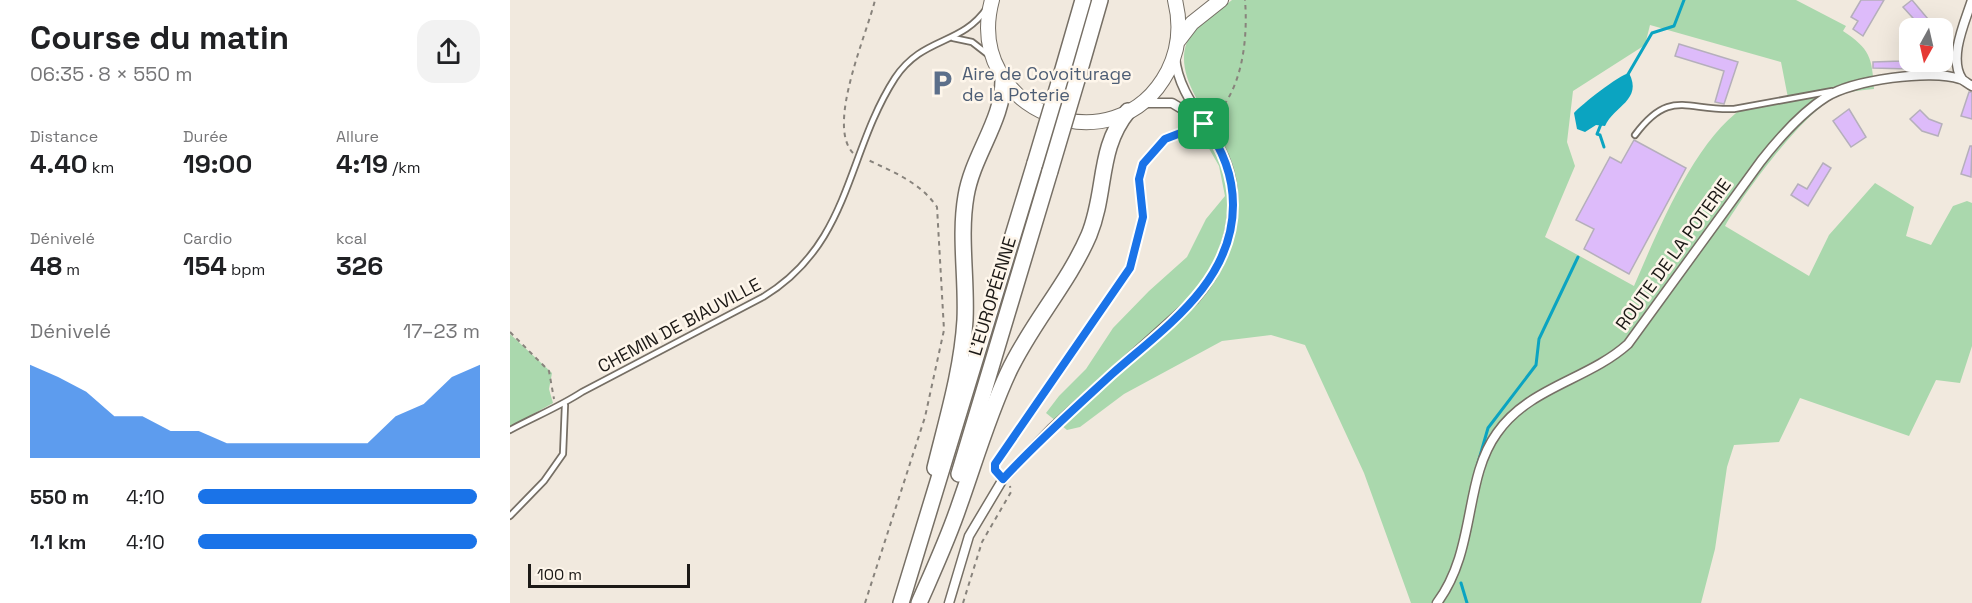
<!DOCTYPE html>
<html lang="fr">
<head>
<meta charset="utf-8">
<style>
  body { margin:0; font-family:"Space Grotesk",sans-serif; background:#f2f2f2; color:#202124; height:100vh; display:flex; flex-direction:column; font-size:22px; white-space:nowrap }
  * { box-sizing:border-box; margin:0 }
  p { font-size:20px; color:#757577 }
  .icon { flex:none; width:33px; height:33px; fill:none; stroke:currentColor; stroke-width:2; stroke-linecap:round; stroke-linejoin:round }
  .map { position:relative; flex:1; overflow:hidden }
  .sheet { display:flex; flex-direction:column; background:#fff; width:510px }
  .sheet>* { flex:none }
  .needle { width:39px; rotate:188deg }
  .controls { position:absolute; left:1389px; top:18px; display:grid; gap:12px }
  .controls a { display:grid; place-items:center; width:54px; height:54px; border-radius:12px; background:#fff; box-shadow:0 6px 24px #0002; font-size:30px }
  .scale { position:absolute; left:18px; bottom:15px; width:162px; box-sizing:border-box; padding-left:6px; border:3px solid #1c1916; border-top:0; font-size:16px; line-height:21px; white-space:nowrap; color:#1c1916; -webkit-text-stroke:4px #fef6eb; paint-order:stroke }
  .pin { position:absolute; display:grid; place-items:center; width:51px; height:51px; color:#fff; margin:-26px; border-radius:12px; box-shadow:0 3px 9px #0006 }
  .round { display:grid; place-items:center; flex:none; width:63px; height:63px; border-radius:18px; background:#f2f2f2 }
  .overview { display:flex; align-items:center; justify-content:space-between; height:102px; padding:0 30px }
  h1 { font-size:33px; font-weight:600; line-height:45px }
  .metrics { display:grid; grid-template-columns:repeat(3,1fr); gap:9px; height:102px; padding:6px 30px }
  .metrics div { display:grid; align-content:center }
  .metrics b { font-size:26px; font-weight:600 }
  .metrics small { font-size:16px; font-weight:400 }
  .metrics p { font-size:16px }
  .chart { height:168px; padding:12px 30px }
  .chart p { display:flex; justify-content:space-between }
  .chart svg { width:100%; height:108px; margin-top:6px; fill:#1a73e8; opacity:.7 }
  ul { padding:0 30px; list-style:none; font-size:20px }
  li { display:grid; grid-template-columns:96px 72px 1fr; align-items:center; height:45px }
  li i { height:15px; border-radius:8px; background:#1a73e8 }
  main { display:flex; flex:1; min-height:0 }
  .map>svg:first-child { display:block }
  .green { fill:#aad8ad; fill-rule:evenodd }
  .water { fill:#0ba4c1 }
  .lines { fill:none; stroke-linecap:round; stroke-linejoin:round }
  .stream { stroke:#0ba4c1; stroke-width:3 }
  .building { fill:#ddbbfa; stroke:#b5afbb; stroke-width:1.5 }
  .service-casing { stroke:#766f65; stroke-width:8 }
  .minor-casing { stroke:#766f65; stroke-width:11 }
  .primary-casing { stroke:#766f65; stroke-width:16 }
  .motorway-casing { stroke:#766f65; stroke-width:18 }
  .path { stroke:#88837c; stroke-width:2; stroke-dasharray:4.5 4.5; stroke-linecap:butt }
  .service { stroke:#fff; stroke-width:4.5 }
  .minor { stroke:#fff; stroke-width:8 }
  .primary { stroke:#fff; stroke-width:14 }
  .motorway { stroke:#fff; stroke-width:15 }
  .motorway-bridge-casing { stroke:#766f65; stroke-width:18; stroke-linecap:butt }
  .motorway-bridge { stroke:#fff; stroke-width:15 }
  .route-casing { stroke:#fff; stroke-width:12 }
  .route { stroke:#1a73e8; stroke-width:8 }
  .labels { text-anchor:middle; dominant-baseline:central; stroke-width:5; stroke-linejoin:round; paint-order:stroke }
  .service-label { font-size:18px; fill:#4e5e75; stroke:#fef6eb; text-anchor:start }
  .street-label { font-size:18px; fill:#1c1916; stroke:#fef6eb }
</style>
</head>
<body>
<main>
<section class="sheet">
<div class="overview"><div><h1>Course du matin</h1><p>06:35 · 8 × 550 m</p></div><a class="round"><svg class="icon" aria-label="share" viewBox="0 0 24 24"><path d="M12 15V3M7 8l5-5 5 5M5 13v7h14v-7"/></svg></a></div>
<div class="metrics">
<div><p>Distance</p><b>4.40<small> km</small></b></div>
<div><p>Durée</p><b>19:00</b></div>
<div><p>Allure</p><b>4:19<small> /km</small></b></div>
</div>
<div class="metrics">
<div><p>Dénivelé</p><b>48<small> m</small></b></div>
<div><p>Cardio</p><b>154<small> bpm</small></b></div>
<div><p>kcal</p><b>326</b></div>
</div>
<div class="chart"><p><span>Dénivelé</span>17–23 m</p>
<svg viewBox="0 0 160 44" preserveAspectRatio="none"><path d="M0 44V6L10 11L20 17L30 27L40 27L50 33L60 33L70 38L80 38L90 38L100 38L110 38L120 38L130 27L140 22L150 11L160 6V44z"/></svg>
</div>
<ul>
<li><b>550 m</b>4:10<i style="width:99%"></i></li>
<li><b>1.1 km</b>4:10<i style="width:99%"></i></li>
</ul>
</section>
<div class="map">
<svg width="1462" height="603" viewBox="0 0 1462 603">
  <rect width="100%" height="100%" fill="#f1e9de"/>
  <g class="green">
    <path d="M722,0H1286L1336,26L1333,31C1360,49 1362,57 1364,89C1354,90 1342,91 1332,94C1297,106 1234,193 1215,226L1299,276L1319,235L1365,183L1404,207L1396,236L1421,245L1443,206L1457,201L1462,203V346L1450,383L1426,380L1399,436L1290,398L1269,442L1224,445L1217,467L1205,549L1191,603H901L854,473L795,345L761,335L712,341L614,394L570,427L557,430L536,413L549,396L576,369L603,328L639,291L677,257L696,219L715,196L709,166L693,138L707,128C687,103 657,58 686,29C697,19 710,10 722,0ZM1140,25L1271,62L1278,98C1265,100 1244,101 1233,108C1184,141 1147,233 1124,286L1035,237L1065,166L1057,142L1063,91L1135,45Z"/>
    <polygon points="0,334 42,373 39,389 43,403 0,427"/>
  </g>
  <path class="water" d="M1119,73C1133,100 1104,106 1095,126L1086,125L1075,132L1067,129L1064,113C1071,105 1109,75 1119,73Z"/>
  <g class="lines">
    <g class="stream">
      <polyline points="1117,76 1142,33 1164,26 1174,0"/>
      <polyline points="1091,124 1087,134 1090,135 1094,147"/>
      <polyline points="968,463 978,428 1026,365 1029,339 1068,257"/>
      <polyline points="951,583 957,603"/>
    </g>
  </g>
  <g class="building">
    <polygon points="1351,0 1374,0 1353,36 1343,29 1348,21 1341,17"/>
    <polygon points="1402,0 1418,19 1427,28 1412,28 1393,7"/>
    <polygon points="1169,44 1228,62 1214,104 1205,102 1214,71 1165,56"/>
    <polygon points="1400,55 1400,69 1363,68 1363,62 1392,61"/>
    <polygon points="1459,92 1462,92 1462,119 1451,116"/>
    <polygon points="1339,109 1356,137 1341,147 1323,121"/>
    <polygon points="1410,110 1419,119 1432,124 1428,136 1412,131 1400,119"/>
    <polygon points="1124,140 1176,168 1119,274 1074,249 1084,229 1066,220 1100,157 1111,163"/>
    <polygon points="1460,146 1462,146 1461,177 1451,174"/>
    <polygon points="1313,163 1321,168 1298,206 1281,195 1288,184 1297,189"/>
  </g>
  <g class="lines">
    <defs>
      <g id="service">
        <polyline points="443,38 462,42 480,56"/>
        <path d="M1125,135C1160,88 1176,111 1224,109L1322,91"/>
        <path d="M0,430C24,417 49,407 72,392L253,297C341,244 336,154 385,78C413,36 451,46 477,8"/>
        <polyline points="0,516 34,481 53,454 55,405"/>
      </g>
      <g id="minor">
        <path d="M1452,79C1438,58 1455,22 1462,0"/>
        <polyline points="632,103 662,103 687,118"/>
        <path d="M439,603L459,536L493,479L542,428L684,300C722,257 737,195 707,143C691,115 668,91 665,57"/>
        <path d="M927,603C967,549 953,480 987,433C1019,387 1078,380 1118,344L1251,161C1269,138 1291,113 1316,97C1342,80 1421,69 1450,79C1454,80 1458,84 1462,86"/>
      </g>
      <g id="primary">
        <path d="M482,0C452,110 605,172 658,71C669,49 671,24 665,0"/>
        <polyline points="669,40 682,23 711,0"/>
      </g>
      <g id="motorway">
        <polyline points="551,76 573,0"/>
        <polyline points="567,80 590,0"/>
        <path d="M425,468C437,419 452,370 455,320C457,279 449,236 456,196C463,154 494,120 493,78"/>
        <polyline points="449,474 540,171"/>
        <polyline points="391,603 525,163"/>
        <path d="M409,603C423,571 438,539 449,506C465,461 478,416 498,373C520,325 558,284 579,235C597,191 587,149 618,111"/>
      </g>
    </defs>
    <use href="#service" class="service-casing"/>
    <use href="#minor" class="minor-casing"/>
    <use href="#primary" class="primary-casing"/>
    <use href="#motorway" class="motorway-casing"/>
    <g class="path">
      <path d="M702,118C733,92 738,37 735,0"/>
      <path d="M343,153C316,125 357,34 365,0"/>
      <polyline points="0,332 39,371 44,399"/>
      <polyline points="488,473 485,464 620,268 633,217 629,179 633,164 655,139 687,128"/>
      <path d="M355,603L415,417L434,330L427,207C410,182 383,172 356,159"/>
      <polyline points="453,603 472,542 501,492 500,486"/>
    </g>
    <use href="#service" class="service"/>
    <use href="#minor" class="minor"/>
    <use href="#primary" class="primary"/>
    <use href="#motorway" class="motorway"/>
    <defs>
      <g id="motorway-bridge">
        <polyline points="525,163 551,76"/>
        <polyline points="540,171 567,80"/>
      </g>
    </defs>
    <use href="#motorway-bridge" class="motorway-bridge-casing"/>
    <use href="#motorway-bridge" class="motorway-bridge"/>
  </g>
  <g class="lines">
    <defs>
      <path id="route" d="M694,124C712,148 723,174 723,205C723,282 655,327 602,374C565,408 528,441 493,479L485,470V464L620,268L633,217L629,179L633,164L655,139Z"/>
    </defs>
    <use href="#route" class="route-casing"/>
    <use href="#route" class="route"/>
  </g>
  <defs>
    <symbol id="parking-bare" viewBox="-9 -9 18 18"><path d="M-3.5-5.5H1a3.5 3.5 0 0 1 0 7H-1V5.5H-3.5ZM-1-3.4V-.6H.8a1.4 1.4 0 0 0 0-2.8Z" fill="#5c6f8a" stroke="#fef6eb" stroke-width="2.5" paint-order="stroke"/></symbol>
  </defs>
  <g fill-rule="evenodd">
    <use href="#parking-bare" x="413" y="64" width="38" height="38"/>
  </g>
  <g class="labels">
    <g class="service-label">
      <text x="452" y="73">Aire de Covoiturage<tspan x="452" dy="21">de la Poterie</tspan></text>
    </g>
    <g class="street-label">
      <text transform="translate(1163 254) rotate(-54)">ROUTE DE LA POTERIE</text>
      <text transform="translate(482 296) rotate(-73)">L'EUROPÉENNE</text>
      <text transform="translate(169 325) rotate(-28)">CHEMIN DE BIAUVILLE</text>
    </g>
  </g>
</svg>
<div class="controls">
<a><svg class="needle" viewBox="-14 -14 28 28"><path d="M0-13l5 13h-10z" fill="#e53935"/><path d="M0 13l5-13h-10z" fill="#757577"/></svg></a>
</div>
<div class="scale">100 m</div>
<div class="pin" style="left:694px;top:124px;background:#1e9e55"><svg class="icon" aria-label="arrive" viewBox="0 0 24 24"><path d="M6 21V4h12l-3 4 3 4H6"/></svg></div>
</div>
</main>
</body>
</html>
